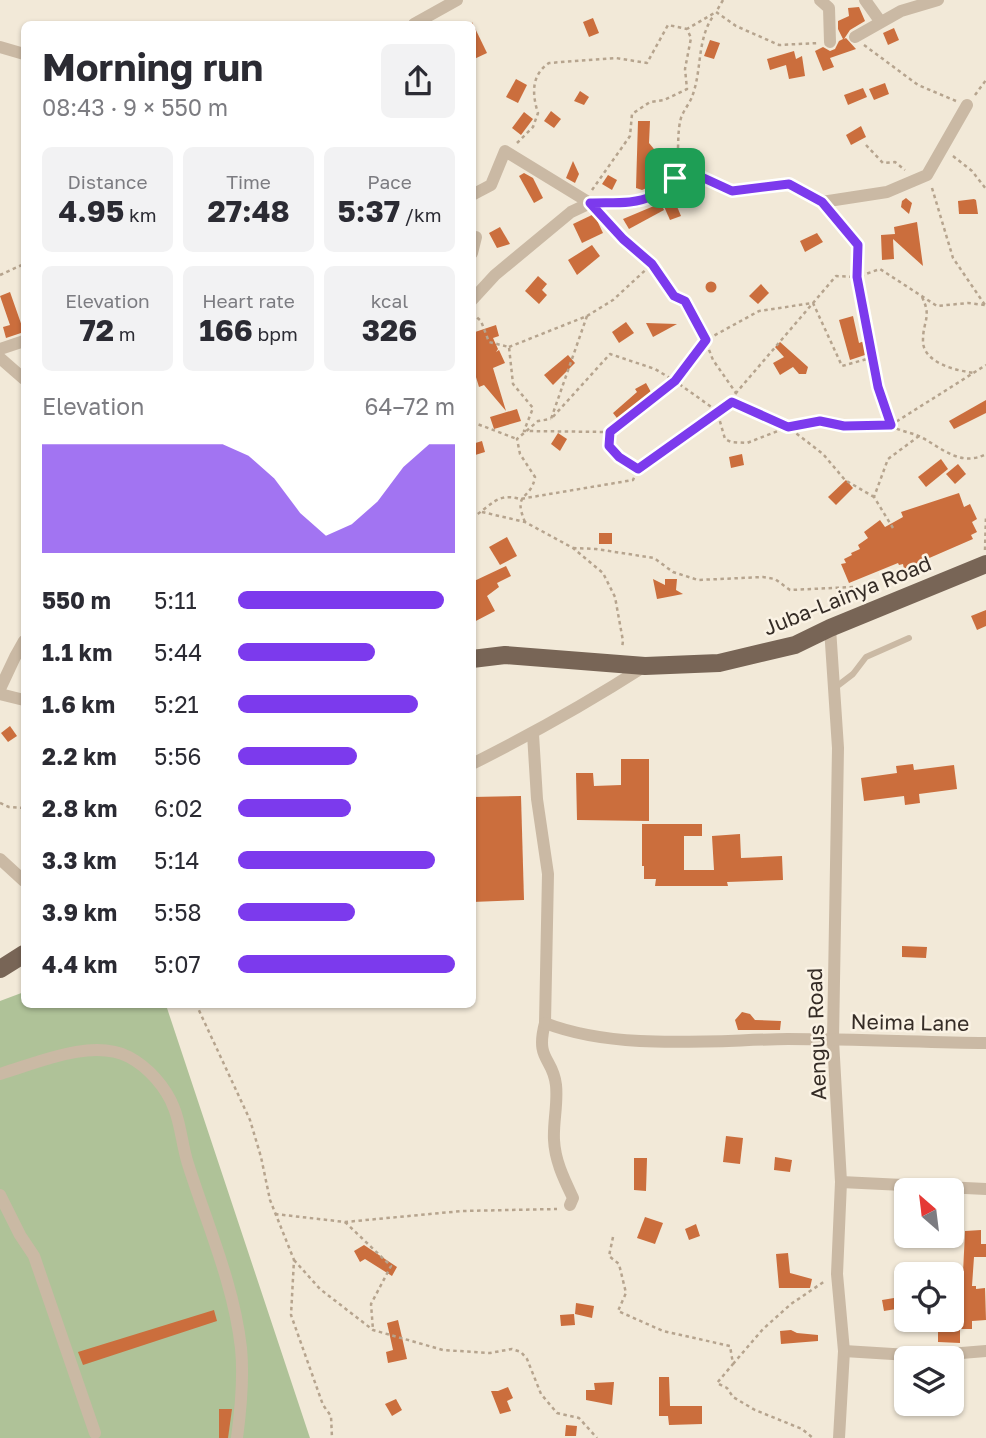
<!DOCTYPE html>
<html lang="en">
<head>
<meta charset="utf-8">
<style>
  body { margin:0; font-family:"Golos Text",sans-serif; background:#f2f2f3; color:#2b2b33; height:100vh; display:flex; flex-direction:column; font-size:26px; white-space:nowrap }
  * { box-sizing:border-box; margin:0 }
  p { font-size:23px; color:#7c7c81 }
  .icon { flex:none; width:38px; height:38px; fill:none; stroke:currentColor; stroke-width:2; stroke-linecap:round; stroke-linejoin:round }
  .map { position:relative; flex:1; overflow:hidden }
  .side { position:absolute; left:21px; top:21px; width:455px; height:987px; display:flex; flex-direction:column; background:#fff; border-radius:10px; box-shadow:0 2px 5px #0004 }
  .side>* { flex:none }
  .needle { width:46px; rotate:332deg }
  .buttons { position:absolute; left:894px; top:1178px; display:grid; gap:14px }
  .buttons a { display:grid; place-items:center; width:70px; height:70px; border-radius:10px; background:#fff; box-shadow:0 2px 5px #0004; font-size:35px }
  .pin { position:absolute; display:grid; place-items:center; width:60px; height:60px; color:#fff; margin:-30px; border-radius:14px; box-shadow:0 4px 10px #0006 }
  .round { display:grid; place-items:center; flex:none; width:74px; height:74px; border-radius:10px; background:#f2f2f3 }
  .headline { display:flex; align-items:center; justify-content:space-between; height:119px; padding:0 21px }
  h1 { font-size:38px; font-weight:700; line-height:52px }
  .stats { display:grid; grid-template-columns:repeat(3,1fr); gap:10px; height:119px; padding:7px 21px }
  .stats div { display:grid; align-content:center; border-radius:10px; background:#f2f2f3; text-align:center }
  .stats b { font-size:30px; font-weight:700 }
  .stats small { font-size:19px; font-weight:400 }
  .stats p { font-size:19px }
  .chart { height:196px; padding:14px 21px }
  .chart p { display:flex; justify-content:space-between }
  .chart svg { width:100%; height:126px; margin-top:7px; fill:#7c3aed; opacity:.7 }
  ul { padding:0 21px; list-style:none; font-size:23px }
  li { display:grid; grid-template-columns:112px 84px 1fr; align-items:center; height:52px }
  li i { height:18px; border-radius:9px; background:#7c3aed }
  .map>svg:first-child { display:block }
  .green { fill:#afc298 }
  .building { fill:#cb6e3d }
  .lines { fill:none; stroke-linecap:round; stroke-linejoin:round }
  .path { stroke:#b6a48e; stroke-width:2.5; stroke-dasharray:3.5 3.5; stroke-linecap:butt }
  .service { stroke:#cab9a4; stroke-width:6 }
  .minor { stroke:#cab9a4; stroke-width:12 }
  .primary { stroke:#786556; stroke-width:18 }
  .route-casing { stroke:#fff; stroke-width:14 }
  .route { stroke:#7c3aed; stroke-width:9 }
  .labels { text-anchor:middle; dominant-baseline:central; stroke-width:5; stroke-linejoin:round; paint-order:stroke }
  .street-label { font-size:21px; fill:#352c26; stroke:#faf2e4 }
</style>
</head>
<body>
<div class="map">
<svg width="986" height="1438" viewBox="0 0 986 1438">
  <rect width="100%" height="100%" fill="#f2e9d8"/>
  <polygon class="green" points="24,992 24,1004 166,1005 310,1438 0,1438 0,1001"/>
  <g class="building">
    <polygon points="859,7 865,21 850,30 844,39 846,38 856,49 830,58 834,67 823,71 815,51 823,47 830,51 835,49 839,41 843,39 838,29 838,21 849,16 848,8"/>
    <polygon points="593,18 599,33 589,37 583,22"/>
    <polygon points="472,22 487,53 472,60"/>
    <polygon points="894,28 899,40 888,45 883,33"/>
    <polygon points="710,40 720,43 714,59 704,56"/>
    <polygon points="794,51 796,59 802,56 805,76 789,79 786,65 770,70 767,59"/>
    <polygon points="516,79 527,85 518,103 506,97"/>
    <polygon points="885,83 889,94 874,100 869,89"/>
    <polygon points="863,88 867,97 848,105 844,95"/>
    <polygon points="580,91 589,97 584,105 574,101"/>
    <polygon points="551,111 561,119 554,128 544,121"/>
    <polygon points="524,112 533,119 521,135 512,128"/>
    <polygon points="638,121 650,121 649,143 664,161 653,170 659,174 649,187 642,190 636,188"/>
    <polygon points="861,126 866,137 851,145 846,135"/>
    <polygon points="573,161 579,174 575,183 566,178"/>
    <polygon points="524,173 533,178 543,198 534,203 519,176"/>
    <polygon points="608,175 617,180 612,190 602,184"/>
    <polygon points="673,197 681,216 670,220 662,202"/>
    <polygon points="906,198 912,203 909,214 901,207 902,201"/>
    <polygon points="974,199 976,200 978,214 959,214 958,201"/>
    <polygon points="661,203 664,210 629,229 623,219"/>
    <polygon points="594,214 603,233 582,243 573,224"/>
    <polygon points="917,222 923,266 893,239 894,259 882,260 881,235 895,234 894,227"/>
    <polygon points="500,227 510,244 497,248 489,233"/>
    <polygon points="817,233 823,242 805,252 800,241"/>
    <polygon points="592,245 600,256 577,275 568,260"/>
    <polygon points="538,276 547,284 542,290 547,295 539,304 525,291"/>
    <circle cx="711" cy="287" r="5.5"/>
    <polygon points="761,284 769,293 758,304 749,296"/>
    <polygon points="10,292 24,332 6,338 3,327 10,325 0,296"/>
    <polygon points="853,316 859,343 867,340 871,353 850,360 839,320"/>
    <polygon points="626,322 634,333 619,343 612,332"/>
    <polygon points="646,323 677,324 653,337"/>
    <polygon points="496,325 499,336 493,338 498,349 496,352 499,350 505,363 493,368 506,411 484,385 479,387 472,364 472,333"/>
    <polygon points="780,342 808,367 806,374 799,374 793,367 780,375 773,363 784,357 775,347"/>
    <polygon points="568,355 575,363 553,385 544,375"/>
    <polygon points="646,383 652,394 620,422 613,413 637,392 635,389"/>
    <polygon points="986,400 986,413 954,429 949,421"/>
    <polygon points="517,409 521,421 494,429 490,417"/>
    <polygon points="558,433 567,439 560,451 551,444"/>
    <polygon points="482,441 485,452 472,456 472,444"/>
    <polygon points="742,454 744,465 731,468 729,457"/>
    <polygon points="941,459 948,469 926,487 918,477"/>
    <polygon points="958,464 966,474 955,484 946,474"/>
    <polygon points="846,480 853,488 836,505 828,497"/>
    <polygon points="959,493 964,507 970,504 977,519 972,522 977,532 971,535 973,539 904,569 903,564 899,565 898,563 849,583 841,564 846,563 844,559 852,555 851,553 860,549 858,545 868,538 864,532 880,520 885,527 903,517 901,512"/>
    <rect x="599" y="533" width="13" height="11"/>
    <polygon points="507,537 517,556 500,565 489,547"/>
    <polygon points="506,566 511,576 497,583 499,587 487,596 495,611 472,623 472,582"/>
    <polygon points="653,579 665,585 665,579 677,579 676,590 683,594 657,599"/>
    <polygon points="986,610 986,626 977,630 971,616"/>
    <polygon points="10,726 17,736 8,742 1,733"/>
    <polygon points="621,759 649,759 649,821 577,820 576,773 593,773 594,786 621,785"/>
    <polygon points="913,764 914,770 954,765 957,789 919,794 920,803 905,805 904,796 864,801 861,778 897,773 896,766"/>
    <polygon points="521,796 524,900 472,902 472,797"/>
    <polygon points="642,824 702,824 702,836 684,836 684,870 714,870 712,836 740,834 741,858 782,856 783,880 727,882 728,886 655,886 656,879 644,879 644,866 642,866"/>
    <polygon points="902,946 927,947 926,958 902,957"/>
    <polygon points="742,1012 750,1014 755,1020 781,1021 780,1030 738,1030 735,1020"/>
    <polygon points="726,1136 743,1138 740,1164 723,1162"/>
    <polygon points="775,1157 792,1160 790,1172 774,1170"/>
    <polygon points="634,1158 647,1158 646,1191 634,1190"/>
    <polygon points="645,1217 663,1223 655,1244 637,1238"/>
    <polygon points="696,1224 700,1236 689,1240 685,1229"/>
    <polygon points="981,1230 981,1244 986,1244 986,1257 974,1257 972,1286 976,1286 976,1289 985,1288 986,1320 972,1321 972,1329 960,1329 960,1343 938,1342 938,1320 952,1320 952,1273 963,1274 965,1231"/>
    <polygon points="364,1245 397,1267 392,1276 365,1259 360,1262 354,1251"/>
    <polygon points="788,1253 790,1273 812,1279 810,1288 779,1288 776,1254"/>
    <polygon points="894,1298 896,1309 884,1311 882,1300"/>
    <polygon points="576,1303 594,1306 592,1318 575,1314"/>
    <polygon points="214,1310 217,1321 83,1365 78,1352"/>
    <polygon points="574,1314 575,1325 561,1326 560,1315"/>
    <polygon points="398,1320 407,1359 388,1363 386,1352 393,1350 387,1323"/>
    <polygon points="791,1330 797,1333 818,1335 818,1341 781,1344 780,1331"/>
    <polygon points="659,1377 669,1377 670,1406 702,1406 702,1424 669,1425 668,1416 659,1416"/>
    <polygon points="614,1382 612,1405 586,1400 586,1390 595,1390 594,1383"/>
    <polygon points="508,1387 513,1398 507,1401 511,1411 500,1414 491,1391 498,1391"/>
    <polygon points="396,1399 402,1410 392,1416 385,1404"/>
    <polygon points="219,1409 232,1409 228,1438 219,1438"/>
    <polygon points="566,1425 577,1426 576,1436 565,1436"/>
  </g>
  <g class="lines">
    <g class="path">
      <polyline points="723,0 716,12 736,26 779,45 819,43"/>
      <polyline points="864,45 918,85 956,101"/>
      <polyline points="975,95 986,80"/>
      <path d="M517,143L533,127L538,113C532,94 531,75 549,63L616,58L647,63L668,25L687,29"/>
      <polyline points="866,145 883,163 895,162 905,170"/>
      <polyline points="953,156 972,171 986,189"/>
      <path d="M677,162C679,148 677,132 681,118C684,109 691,102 693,94C702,68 697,38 714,15"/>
      <polyline points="932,188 953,258 985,305"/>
      <polyline points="592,190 630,136 632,114 650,102 664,100 687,89 685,69 691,38 687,29 716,12"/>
      <polyline points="832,213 858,245 857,277 880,269 937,306 968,303 985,305"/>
      <polyline points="602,216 623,239 652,264 674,296 685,301 699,324 713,360 736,393 732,402 788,427 823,454 845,480 874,497"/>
      <polyline points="0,275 24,264"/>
      <path d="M922,297C932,317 923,321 923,340C922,363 957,371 975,373"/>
      <polyline points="472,313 481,321 489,342 509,347 513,384 533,408 524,431 610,432 675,381 706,340 759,311 813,303 836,276 857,277 874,357 842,366 813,303 736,393"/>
      <polyline points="587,316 551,419 610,354 655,369 675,381 717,411 638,469 619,457 609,446 610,432"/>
      <polyline points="509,347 587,316 613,300 652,264"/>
      <path d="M874,357L879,387L891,425C900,432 911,432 921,437C943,449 961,467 986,454"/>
      <polyline points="732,402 717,411 725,439 731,442 747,443 788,427 820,421 844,426 891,425 986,365"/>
      <polyline points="472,422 517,439"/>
      <polyline points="482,512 525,522 573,548 603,573 615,597 623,641 622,648"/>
      <path d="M472,518C491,506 497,492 520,499L633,480L638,469"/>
      <path d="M525,522C512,491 531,501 535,477L520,454L517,439L538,421L551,419"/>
      <polyline points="893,528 874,497 888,459 919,436"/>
      <polyline points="573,548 596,549 654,558 673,572 698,580 763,577 775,579 790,590 853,587"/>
      <polyline points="985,550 986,515"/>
      <polyline points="0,803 9,807 24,808"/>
      <polyline points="196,1004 250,1120 261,1157 270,1200 294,1260 291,1315 323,1405 331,1416 332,1438"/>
      <polyline points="275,1214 345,1222 462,1211 557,1209"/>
      <polyline points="345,1222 391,1266 371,1304 373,1330"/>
      <polyline points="613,1237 609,1256 619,1264 626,1293 618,1311 663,1331 730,1346 733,1364 717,1383 727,1388 733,1397 755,1410 802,1429 813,1438"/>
      <polyline points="294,1260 320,1289 373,1330 443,1350 490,1353 512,1349 521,1352 527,1359 541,1394 557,1413 579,1418 597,1438"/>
      <polyline points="733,1364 763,1329 791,1304 825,1281"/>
    </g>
    <polyline class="service" points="836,687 853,674 866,657 909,638"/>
    <g class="minor">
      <polyline points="820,0 829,8 830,42"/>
      <polyline points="865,0 880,21"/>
      <polyline points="414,24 457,0"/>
      <polyline points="855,37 901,11 938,0"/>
      <polyline points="0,47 24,54"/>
      <polyline points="472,195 491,185 505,151 590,203"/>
      <polyline points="472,237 476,237 472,253"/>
      <polyline points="472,300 495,275 571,212 590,203 635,202 652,196 675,178 684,174 695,174 732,191 789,184 822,202 887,192 927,175 967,105"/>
      <polyline points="0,349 24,341"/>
      <polyline points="0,358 24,379"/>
      <polyline points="830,628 838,748 833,1040 841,1182 837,1274 844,1351 839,1438"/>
      <polyline points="0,689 15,657 24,641"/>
      <polyline points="0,694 24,700"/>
      <path d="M533,734L537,799L548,874L545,1023C535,1061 553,1057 556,1085C558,1104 553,1122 554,1140C555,1161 564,1179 573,1198L570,1205"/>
      <path d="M472,764C532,734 589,702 645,666"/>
      <polyline points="0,859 24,881"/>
      <path d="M545,1023C617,1051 711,1040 788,1039C854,1039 920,1042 986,1043"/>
      <path d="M0,1074C37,1063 92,1038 129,1057C148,1067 166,1087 174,1108C181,1125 182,1146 188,1164C207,1224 234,1285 241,1348C244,1378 241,1408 237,1438"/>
      <polyline points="841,1182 986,1189"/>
      <polyline points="0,1195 20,1235 34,1256 95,1433"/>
      <polyline points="844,1351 925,1356 986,1351"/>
    </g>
    <g class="primary">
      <polyline points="472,659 505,655 645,666 719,663 795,645 830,628 986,564"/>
      <polyline points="0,969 24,954"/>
    </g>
  </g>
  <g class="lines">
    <defs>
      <path id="route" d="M684,174H695L732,191L789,184L822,202L858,245L857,277L878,387L891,425L844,426L820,421L788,427L732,402L638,469L619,457L609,446L610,432L675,381L706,340L685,301L674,296L652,264L623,239L590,203C610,202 634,205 652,196C664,190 672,179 684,174Z"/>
    </defs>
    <use href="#route" class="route-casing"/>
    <use href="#route" class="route"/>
  </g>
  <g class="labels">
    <g class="street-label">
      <text transform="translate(847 595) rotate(-22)">Juba-Lainya Road</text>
      <text transform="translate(910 1022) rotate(1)">Neima Lane</text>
      <text transform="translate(816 1034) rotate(-92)">Aengus Road</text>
    </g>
  </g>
</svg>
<div class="buttons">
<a><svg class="needle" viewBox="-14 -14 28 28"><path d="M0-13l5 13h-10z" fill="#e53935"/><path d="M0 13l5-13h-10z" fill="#7c7c81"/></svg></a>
<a><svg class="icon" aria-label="locate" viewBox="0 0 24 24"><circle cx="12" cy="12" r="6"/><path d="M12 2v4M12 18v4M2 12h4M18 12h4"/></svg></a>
<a><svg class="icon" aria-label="layers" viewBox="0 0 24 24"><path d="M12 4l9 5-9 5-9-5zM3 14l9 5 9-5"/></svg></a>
</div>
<div class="pin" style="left:675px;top:178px;background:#1e9e55"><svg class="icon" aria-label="arrive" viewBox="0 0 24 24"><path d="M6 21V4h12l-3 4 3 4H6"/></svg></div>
<section class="side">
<div class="headline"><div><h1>Morning run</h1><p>08:43 · 9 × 550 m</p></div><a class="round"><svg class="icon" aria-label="share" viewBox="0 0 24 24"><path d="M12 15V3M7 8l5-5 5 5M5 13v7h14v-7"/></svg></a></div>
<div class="stats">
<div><p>Distance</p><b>4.95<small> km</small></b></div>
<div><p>Time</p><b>27:48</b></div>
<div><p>Pace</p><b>5:37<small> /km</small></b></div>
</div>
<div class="stats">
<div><p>Elevation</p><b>72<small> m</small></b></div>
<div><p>Heart rate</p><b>166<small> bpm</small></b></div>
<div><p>kcal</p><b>326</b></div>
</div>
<div class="chart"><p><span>Elevation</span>64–72 m</p>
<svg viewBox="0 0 160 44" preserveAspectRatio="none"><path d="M0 44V6L10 6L20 6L30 6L40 6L50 6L60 6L70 6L80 10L90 18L100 30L110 38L120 34L130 26L140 14L150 6L160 6V44z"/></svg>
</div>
<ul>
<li><b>550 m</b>5:11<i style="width:95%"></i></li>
<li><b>1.1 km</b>5:44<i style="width:63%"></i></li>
<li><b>1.6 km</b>5:21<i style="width:83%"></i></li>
<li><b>2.2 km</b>5:56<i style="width:55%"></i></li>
<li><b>2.8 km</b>6:02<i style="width:52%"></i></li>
<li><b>3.3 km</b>5:14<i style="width:91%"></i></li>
<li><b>3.9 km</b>5:58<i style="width:54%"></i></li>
<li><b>4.4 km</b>5:07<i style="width:100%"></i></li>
</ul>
</section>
</div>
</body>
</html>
